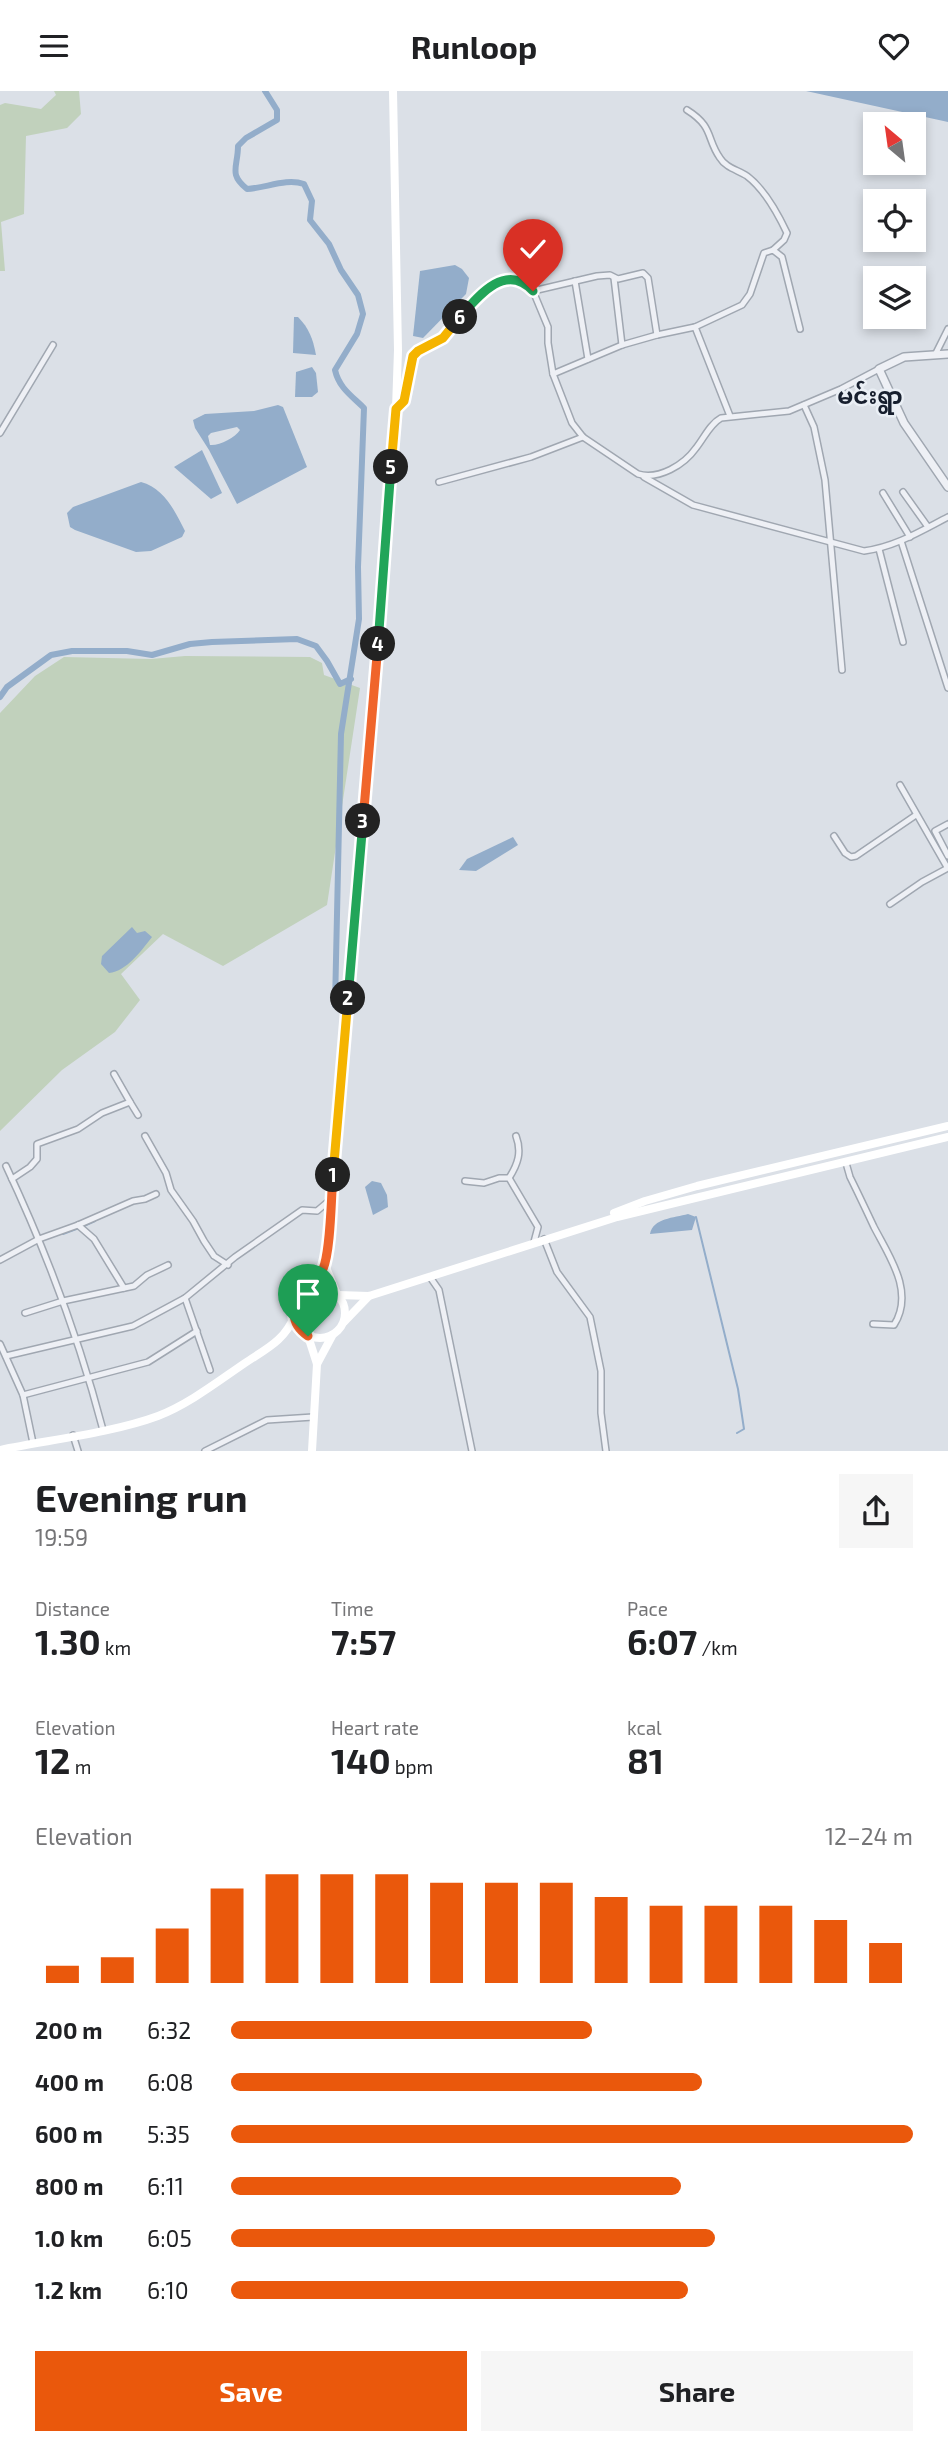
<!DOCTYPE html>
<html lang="en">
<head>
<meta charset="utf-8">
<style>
  body { margin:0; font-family:"Exo 2","Noto Sans Myanmar",sans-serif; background:#f6f6f6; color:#202124; height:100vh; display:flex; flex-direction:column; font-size:26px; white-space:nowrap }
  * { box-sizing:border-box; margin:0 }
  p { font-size:23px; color:#757577 }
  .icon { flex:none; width:38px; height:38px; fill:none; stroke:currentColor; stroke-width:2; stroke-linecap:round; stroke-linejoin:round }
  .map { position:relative; height:1360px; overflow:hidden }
  .panel { display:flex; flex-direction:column; background:#fff; flex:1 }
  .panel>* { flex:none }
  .needle { width:46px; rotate:331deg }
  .tools { position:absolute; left:863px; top:21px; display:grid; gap:14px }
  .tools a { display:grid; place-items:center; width:63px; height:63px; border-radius:0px; background:#fff; box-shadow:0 4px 10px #0003; font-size:35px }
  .pin { position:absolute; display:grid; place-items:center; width:60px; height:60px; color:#fff; margin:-72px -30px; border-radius:50% 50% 50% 0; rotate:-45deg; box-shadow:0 0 7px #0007 }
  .pin .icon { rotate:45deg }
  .km { position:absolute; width:35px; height:35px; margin:-18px; border-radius:50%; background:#222; color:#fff; font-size:19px; line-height:35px; text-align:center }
  .round { display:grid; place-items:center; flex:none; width:74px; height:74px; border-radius:0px; background:#f6f6f6 }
  .summary { display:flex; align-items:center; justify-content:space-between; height:119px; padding:0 35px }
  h1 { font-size:38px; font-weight:700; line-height:52px }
  .figures { display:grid; grid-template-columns:repeat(3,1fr); gap:10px; height:119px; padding:7px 35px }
  .figures div { display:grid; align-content:center }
  .figures b { font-size:35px; font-weight:700 }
  .figures small { font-size:19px; font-weight:400 }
  .figures p { font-size:19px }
  .chart { height:196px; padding:14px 35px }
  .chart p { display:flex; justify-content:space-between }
  .chart svg { width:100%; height:126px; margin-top:7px; stroke:#ea580c; stroke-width:6 }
  .action { display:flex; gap:14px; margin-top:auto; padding:14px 35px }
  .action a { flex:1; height:80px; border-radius:0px; background:#ea580c; color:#fff; font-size:28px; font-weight:700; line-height:80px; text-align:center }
  .action a+a { background:#f6f6f6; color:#202124 }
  ul { padding:0 35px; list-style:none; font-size:23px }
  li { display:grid; grid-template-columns:112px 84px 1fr; align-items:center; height:52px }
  li i { height:18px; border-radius:9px; background:#ea580c }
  header { display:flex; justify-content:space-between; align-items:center; height:91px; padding:0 35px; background:#fff; font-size:32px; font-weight:700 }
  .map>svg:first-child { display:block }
  .green { fill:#c1d1bc }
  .water { fill:#93adca; fill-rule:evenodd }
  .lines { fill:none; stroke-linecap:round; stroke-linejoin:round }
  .stream { stroke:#93adca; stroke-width:2 }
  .canal { stroke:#93adca; stroke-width:6 }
  .minor-casing { stroke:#a0a7b1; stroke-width:8 }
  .tertiary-casing { stroke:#a0a7b1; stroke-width:10 }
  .minor { stroke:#eef0f5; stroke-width:5 }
  .tertiary { stroke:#eef0f5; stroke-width:7 }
  .secondary { stroke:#fff; stroke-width:8 }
  .split-1-casing { stroke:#fff; stroke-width:14 }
  .split-2-casing { stroke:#fff; stroke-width:14 }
  .split-3-casing { stroke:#fff; stroke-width:14 }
  .split-4-casing { stroke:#fff; stroke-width:14 }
  .split-5-casing { stroke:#fff; stroke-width:14 }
  .split-6-casing { stroke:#fff; stroke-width:14 }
  .split-7-casing { stroke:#fff; stroke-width:14 }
  .split-1 { stroke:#f0652b; stroke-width:9 }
  .split-2 { stroke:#f5b400; stroke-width:9 }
  .split-3 { stroke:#22a559; stroke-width:9 }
  .split-4 { stroke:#f0652b; stroke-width:9 }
  .split-5 { stroke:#22a559; stroke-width:9 }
  .split-6 { stroke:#f5b400; stroke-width:9 }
  .split-7 { stroke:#22a559; stroke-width:9 }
  .labels { text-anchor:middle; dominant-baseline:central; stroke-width:5; stroke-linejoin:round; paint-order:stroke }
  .quarter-label { font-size:23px; font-weight:bold; fill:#171f2e; stroke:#eaeff5 }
</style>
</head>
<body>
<header><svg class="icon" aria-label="menu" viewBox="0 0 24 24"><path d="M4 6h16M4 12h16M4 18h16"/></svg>Runloop<svg class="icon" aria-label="heart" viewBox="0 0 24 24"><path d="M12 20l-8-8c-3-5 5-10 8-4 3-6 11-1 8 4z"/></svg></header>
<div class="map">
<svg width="948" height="1360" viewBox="0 0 948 1360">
  <rect width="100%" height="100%" fill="#dbe0e7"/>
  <g class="green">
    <polygon points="54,0 79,0 81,23 67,37 26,45 24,123 1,131 5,180 0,180 0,14 5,12 41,18 56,4"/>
    <polygon points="185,565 310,566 322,572 324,584 360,597 327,814 223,875 163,843 121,883 140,909 115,941 62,979 0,1040 0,622 35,585 64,566 151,568"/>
  </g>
  <g class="water">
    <polygon points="806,0 948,0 948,31"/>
    <polygon points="455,174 462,178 469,187 466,203 423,247 413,245 420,180"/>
    <path d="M294,226H298C309,237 313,248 316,264L293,262Z"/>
    <polygon points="312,276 316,282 318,301 312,306 295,306 296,281"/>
    <path d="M278,314L283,316L307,376L237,413L209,359L195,337L193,329L205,323L254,320ZM237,336L240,339C235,347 219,355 210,354L208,345L211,342Z"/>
    <polygon points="202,359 222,402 211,408 174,376"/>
    <path d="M141,391C164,397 175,420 185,440L182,446L151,460L136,461L75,439L70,436L67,422L73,416Z"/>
    <polygon points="513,746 518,754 476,780 459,779 467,768"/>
    <path d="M132,836L137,842L145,840L152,846C141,860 127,880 109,882L101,873L102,865Z"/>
    <polygon points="372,1090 381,1092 387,1104 388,1116 373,1124 365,1096"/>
    <path d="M688,1123L696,1126L692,1139L650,1143C653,1127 674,1127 688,1123Z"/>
  </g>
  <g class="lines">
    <g class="stream">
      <polyline points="696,1126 738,1298 744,1338 737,1342"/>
      <polyline points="84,1135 95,1130"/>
      <polyline points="63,1143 79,1137"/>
    </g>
    <g class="canal">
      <path d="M265,0L277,19V29L246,47L238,55C238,76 228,83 247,98C266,97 286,87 304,93L312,110L310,129L329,153L341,179L358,204L363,223L357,243L335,279C339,297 352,305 364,317L358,476L359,528L341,643L335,914"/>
      <polyline points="0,606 7,596 51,564 72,560 127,560 152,564 190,553 212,551 297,548 316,555 327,570 340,593 351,588"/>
    </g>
    <defs>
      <g id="minor">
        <path d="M687,19C714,36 706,47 720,67C726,77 738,79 747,85C763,97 778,123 787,142L784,149L773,159"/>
        <polyline points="614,187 622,254"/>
        <polyline points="575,190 588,268"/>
        <polyline points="533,200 597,185 610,184 618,188 643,182 648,187 657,244"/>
        <polyline points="695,236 730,325"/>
        <polyline points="935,264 948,238"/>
        <polyline points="553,283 622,254 657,244 695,236 742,214 750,203 764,162 773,159 782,166 800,238"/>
        <polyline points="804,314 814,336 825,389 842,579"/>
        <path d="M396,318L404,310L413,265L418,260L443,247L478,206L501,189L514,188L524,191L533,200L548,236V252L553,283L572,332L583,346L638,383C659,389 684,374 696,357C704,347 710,333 721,327L789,320L841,298L879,278"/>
        <polyline points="0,342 53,254"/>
        <path d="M644,386L693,414L864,460C895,456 921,440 948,426"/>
        <polyline points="439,391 531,366 583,346"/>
        <polyline points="903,401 928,436"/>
        <polyline points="883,402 910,446"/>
        <polyline points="901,450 948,597"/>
        <polyline points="879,458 903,551"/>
        <polyline points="900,694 947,776"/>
        <polyline points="948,733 935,740 948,765"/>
        <polyline points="834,745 845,762 851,766 856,765 916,724"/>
        <polyline points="890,813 922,791 948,777"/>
        <polyline points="130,1011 138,1024"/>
        <polyline points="145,1045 166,1082 171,1099 193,1130 204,1150 214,1165 228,1174"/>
        <path d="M846,1072L850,1086C858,1102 866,1119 874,1136C889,1165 915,1201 894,1234L873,1233"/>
        <path d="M6,1075C46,1160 79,1247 103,1339"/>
        <path d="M509,1087C518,1073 522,1061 516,1045"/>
        <polyline points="12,1088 30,1076 37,1068 37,1053 78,1038 102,1022 130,1011 114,983"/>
        <polyline points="465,1090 484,1092 499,1087 509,1087 538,1136 534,1151"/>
        <polyline points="78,1134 94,1148 124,1197"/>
        <polyline points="544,1148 557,1181 590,1226 601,1280 601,1322 606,1360"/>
        <polyline points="0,1169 39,1148 78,1134 133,1110 145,1108 156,1103"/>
        <polyline points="430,1186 439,1199 472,1360"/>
        <polyline points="185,1207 210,1279"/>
        <polyline points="25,1222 63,1210 134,1195 147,1184 168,1174"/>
        <polyline points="0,1253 23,1304 33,1352"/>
        <polyline points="6,1265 133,1235 185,1207 235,1166 302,1119 317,1120 330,1109"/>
        <polyline points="23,1304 148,1271 197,1240"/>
        <polyline points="73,1344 78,1360"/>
        <polyline points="205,1360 267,1329 313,1326"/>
      </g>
      <polyline id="tertiary" points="948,263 904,266 879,278 904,332 948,396"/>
    </defs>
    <use href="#minor" class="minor-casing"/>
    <use href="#tertiary" class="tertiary-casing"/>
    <use href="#minor" class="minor"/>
    <use href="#tertiary" class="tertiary"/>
    <g class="secondary">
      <polyline points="614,1122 645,1110 697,1095 948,1035"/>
      <circle cx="320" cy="1222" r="25"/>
      <polyline points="310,1198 315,1194 325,1174"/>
      <polyline points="337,1203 325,1174 382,512 396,318 398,259 393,0"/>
      <polyline points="338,1204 369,1205 617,1126 948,1046"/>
      <polyline points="344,1231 369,1205"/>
      <polyline points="308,1245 317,1273 312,1360"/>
      <polyline points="317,1273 332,1245"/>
      <path d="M0,1359C48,1349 112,1342 158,1325C189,1313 217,1291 245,1272C264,1259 286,1249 294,1225"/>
    </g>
  </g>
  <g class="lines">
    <defs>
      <path id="split-1" d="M308,1245C298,1238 292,1229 295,1217C298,1203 316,1196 323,1178C331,1159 331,1106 333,1084"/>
      <polyline id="split-2" points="333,1084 348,907"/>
      <polyline id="split-3" points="348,907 363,730"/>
      <polyline id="split-4" points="363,730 378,553"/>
      <polyline id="split-5" points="378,553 391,376"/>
      <polyline id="split-6" points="391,376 396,318 404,310 413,265 418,260 443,247 460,226"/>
      <path id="split-7" d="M460,226C479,204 506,171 533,200"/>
    </defs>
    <use href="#split-1" class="split-1-casing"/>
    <use href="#split-2" class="split-2-casing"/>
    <use href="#split-3" class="split-3-casing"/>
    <use href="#split-4" class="split-4-casing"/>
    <use href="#split-5" class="split-5-casing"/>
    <use href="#split-6" class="split-6-casing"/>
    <use href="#split-7" class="split-7-casing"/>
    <use href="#split-1" class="split-1"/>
    <use href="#split-2" class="split-2"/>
    <use href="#split-3" class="split-3"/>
    <use href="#split-4" class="split-4"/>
    <use href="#split-5" class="split-5"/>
    <use href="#split-6" class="split-6"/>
    <use href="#split-7" class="split-7"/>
  </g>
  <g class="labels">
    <g class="quarter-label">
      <text x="870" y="304">မင်းရွာ</text>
    </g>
  </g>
</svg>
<div class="tools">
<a><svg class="needle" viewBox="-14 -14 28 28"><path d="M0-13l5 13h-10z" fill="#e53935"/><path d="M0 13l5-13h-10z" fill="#757577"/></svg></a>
<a><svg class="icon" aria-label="locate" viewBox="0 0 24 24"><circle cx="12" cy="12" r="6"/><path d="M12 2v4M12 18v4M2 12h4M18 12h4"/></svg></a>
<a><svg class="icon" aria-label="layers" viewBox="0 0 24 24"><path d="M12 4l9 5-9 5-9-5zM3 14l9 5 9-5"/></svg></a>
</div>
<div class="pin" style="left:308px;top:1245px;background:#1e9e55"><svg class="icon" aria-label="arrive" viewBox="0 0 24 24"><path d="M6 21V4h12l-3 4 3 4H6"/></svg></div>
<div class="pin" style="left:533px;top:200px;background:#d93025"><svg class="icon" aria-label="check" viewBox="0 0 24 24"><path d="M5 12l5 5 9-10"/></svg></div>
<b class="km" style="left:333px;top:1084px">1</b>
<b class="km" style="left:348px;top:907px">2</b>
<b class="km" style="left:363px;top:730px">3</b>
<b class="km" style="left:378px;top:553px">4</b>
<b class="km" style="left:391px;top:376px">5</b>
<b class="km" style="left:460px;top:226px">6</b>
</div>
<section class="panel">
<div class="summary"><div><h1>Evening run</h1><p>19:59</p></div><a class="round"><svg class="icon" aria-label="share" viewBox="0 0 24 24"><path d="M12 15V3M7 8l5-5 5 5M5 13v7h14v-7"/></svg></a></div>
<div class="figures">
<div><p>Distance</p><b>1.30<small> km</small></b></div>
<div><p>Time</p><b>7:57</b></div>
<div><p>Pace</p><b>6:07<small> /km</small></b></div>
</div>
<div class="figures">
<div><p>Elevation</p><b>12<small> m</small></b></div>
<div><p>Heart rate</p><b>140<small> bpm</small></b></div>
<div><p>kcal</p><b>81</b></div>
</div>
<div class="chart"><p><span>Elevation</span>12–24 m</p>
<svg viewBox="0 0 160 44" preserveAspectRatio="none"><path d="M5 44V38M15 44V35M25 44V25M35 44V11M45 44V6M55 44V6M65 44V6M75 44V9M85 44V9M95 44V9M105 44V14M115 44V17M125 44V17M135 44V17M145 44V22M155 44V30"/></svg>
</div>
<ul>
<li><b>200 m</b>6:32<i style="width:53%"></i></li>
<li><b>400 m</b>6:08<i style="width:69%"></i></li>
<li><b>600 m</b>5:35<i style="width:100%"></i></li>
<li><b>800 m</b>6:11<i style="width:66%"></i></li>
<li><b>1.0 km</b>6:05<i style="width:71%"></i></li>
<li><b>1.2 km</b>6:10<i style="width:67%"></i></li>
</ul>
<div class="action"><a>Save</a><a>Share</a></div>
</section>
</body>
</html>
